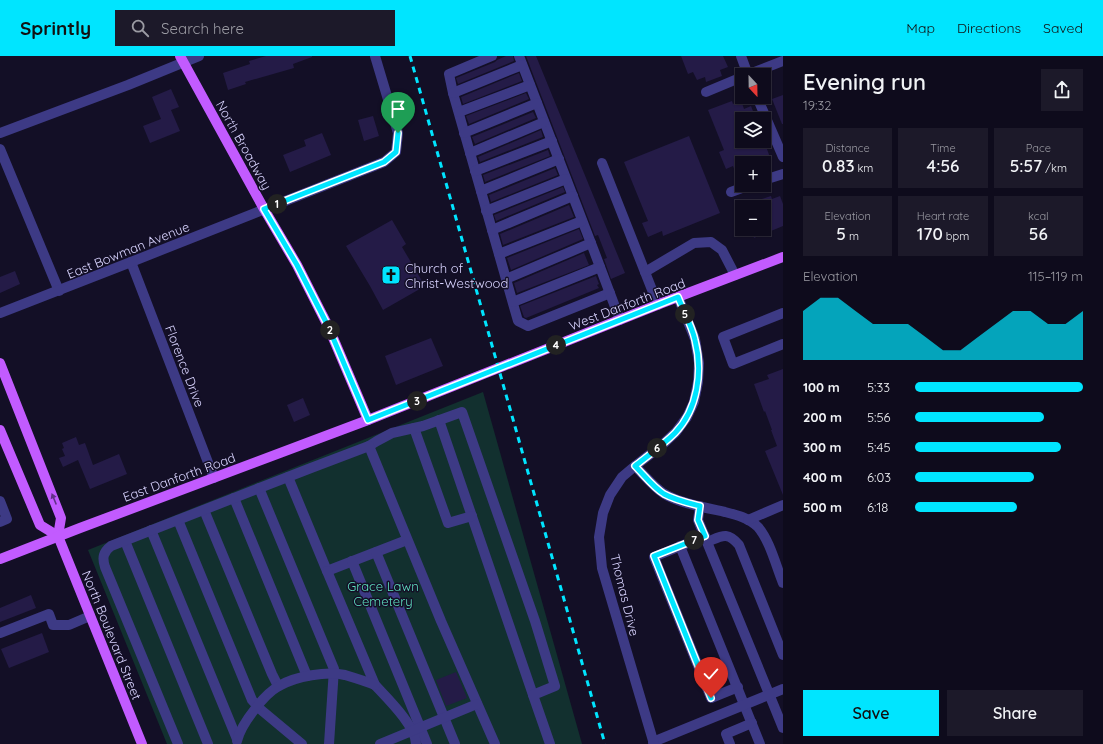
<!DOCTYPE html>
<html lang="en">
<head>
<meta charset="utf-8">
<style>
  body { margin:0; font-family:Quicksand,sans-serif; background:#1c1929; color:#f1f3f6; height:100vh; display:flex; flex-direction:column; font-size:15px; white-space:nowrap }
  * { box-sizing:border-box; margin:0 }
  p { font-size:13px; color:#9b9ba3 }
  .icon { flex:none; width:22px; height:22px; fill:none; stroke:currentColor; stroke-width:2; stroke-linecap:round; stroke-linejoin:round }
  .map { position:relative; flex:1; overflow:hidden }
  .panel { display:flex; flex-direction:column; background:#0e0b1c; width:320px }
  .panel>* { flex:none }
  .needle { width:26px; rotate:158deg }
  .controls { position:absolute; left:735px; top:12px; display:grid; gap:8px }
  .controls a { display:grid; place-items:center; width:36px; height:36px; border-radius:0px; background:#0e0b1c; box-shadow:0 1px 3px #0004,0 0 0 1px #2e2b3b; font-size:20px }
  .pin { position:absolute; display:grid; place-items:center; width:34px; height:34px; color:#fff; margin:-41px -17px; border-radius:50% 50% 50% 0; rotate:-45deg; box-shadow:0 0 4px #0007 }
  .pin .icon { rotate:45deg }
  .km { position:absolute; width:20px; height:20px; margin:-10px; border-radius:50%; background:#222; color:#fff; font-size:11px; line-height:20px; text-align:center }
  .round { display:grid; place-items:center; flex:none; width:42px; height:42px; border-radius:0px; background:#1c1929 }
  .overview { display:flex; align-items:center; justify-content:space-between; height:68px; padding:0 20px }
  h1 { font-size:22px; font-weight:600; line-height:30px }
  .stats { display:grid; grid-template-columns:repeat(3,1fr); gap:6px; height:68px; padding:4px 20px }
  .stats div { display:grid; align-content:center; border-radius:0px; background:#1c1929; text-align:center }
  .stats b { font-size:17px; font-weight:600 }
  .stats small { font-size:11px; font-weight:400 }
  .stats p { font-size:11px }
  .chart { height:112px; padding:8px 20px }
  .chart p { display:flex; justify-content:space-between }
  .chart svg { width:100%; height:72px; margin-top:4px; fill:#00e5ff; opacity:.7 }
  .cta { display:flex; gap:8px; margin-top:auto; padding:8px 20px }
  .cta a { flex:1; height:46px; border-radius:0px; background:#00e5ff; color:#111; font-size:16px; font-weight:600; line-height:46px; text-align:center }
  .cta a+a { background:#1c1929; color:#f1f3f6 }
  ul { padding:0 20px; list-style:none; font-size:13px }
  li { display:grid; grid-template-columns:64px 48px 1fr; align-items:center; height:30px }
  li i { height:10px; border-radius:5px; background:#00e5ff }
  header { display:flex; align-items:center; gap:24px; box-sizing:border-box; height:56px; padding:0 20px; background:#00e5ff; color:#111 }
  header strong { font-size:19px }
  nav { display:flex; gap:22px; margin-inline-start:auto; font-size:14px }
  .search { width:280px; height:36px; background:#1c1929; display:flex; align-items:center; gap:10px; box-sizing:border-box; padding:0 14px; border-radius:0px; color:#9b9ba3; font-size:15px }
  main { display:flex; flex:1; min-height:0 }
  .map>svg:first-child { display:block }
  .green { fill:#12302f }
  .building { fill:#241b47 }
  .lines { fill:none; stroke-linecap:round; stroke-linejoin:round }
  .minor { stroke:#3d3a85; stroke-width:10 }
  .major { stroke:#c25bff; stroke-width:10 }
  .rail { stroke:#00e5ff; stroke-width:3; stroke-dasharray:6 5; stroke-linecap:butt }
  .oneway { fill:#623188 }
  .route-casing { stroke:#fff; stroke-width:8 }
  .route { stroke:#00e5ff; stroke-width:5 }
  .labels { text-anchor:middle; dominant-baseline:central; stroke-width:3; stroke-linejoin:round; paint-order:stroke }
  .street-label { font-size:13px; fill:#d9d4ff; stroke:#130f26 }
  .poi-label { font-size:13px; fill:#d9d4ff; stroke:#130f26; text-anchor:start }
  .park-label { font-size:13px; fill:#5fe0c0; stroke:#130f26 }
</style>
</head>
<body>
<header>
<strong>Sprintly</strong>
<div class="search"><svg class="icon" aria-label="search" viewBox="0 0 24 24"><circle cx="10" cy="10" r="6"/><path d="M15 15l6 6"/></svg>Search here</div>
<nav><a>Map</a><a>Directions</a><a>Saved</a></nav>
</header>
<main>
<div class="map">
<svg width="783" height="688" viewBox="0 0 783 688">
  <rect width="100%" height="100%" fill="#130f26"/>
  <polygon class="green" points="483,336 582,688 167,688 88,494"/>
  <g class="building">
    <polygon points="266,0 312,0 312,1 293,8 294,12 245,26 246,28 228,34 223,17 250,8 249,5"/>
    <polygon points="506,0 513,0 514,5 458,28 456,22 495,6 497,4"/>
    <polygon points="526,0 536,0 625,217 611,223 604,203 607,202 598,179 595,180"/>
    <polygon points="681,0 723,0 728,11 720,14 722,20 706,26 705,21 697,24 693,16 688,18"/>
    <polygon points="519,17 522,25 463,48 461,41"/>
    <polygon points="171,33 179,51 171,54 180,75 150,87 143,70 161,63 152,41"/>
    <polygon points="526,37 529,43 469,68 466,60"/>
    <polygon points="783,39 783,68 782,68 772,43"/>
    <polygon points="741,44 744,53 751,50 756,63 742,63 742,85 752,85 753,87 759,85 764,85 771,104 764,107 742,107 742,125 739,126 733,110 726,113 719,96 724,94 708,54 732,45 733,48"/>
    <polygon points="533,56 536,62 475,88 472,81"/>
    <polygon points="373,60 379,80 364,85 358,64"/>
    <polygon points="541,74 543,81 480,106 478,101"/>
    <polygon points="322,77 331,99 290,116 283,99 306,90 304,84"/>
    <polygon points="689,80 720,157 663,180 662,175 648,181 642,167 648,165 624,106"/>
    <polygon points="548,94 550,100 485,126 483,119"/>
    <polygon points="555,112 558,119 491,146 489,139"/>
    <polygon points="563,131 565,136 496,165 494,159"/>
    <polygon points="771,140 772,143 780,140 783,148 783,170 754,182 751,173 764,173 764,151 761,151 759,144"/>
    <polygon points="569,149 574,161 503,189 500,178"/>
    <polygon points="392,164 406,188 402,191 425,230 383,254 370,230 346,190"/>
    <polygon points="579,173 583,183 511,214 507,202"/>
    <polygon points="584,197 589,209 517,237 514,227"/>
    <polygon points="15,215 20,228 0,237 0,221"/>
    <polygon points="596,220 599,228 597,229 599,232 526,262 524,261 520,250"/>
    <polygon points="431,282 443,310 396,329 385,300"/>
    <polygon points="783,313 783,439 765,395 777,390 771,374 772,374 765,355 764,356 754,328 769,323 767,319"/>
    <polygon points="303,342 310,359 294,366 287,349"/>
    <polygon points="76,381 79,389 85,387 93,409 119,398 127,418 90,433 78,404 63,411 59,402 65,400 62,393 64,392 62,387"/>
    <polygon points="31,539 36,552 0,566 0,552"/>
    <polygon points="42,577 49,596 9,612 1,593"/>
    <polygon points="456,616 467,642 446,650 436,624"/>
  </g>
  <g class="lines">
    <g class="minor">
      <polyline points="492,0 449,18 453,37 518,265 528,270 610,237"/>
      <polyline points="519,0 594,195 620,264"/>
      <polyline points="741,0 748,19"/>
      <polyline points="747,19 783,5"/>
      <polyline points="706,36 742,21"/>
      <polyline points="453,37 522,9"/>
      <polyline points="757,41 783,101"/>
      <polyline points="459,56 530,29"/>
      <polyline points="0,77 128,29 199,0"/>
      <polyline points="464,77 537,47"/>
      <polyline points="0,93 59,235"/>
      <polyline points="470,97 544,66"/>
      <polyline points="602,107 658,249"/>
      <polyline points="475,115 552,85"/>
      <polyline points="764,124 783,118"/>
      <polyline points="481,135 559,103"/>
      <polyline points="731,136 750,129"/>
      <polyline points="486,155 566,123"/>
      <polyline points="492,174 573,140"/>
      <polyline points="499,198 582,165"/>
      <polyline points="131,206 214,422"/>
      <polyline points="645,216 694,187 711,186 722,194 735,219"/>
      <polyline points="506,223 591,187"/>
      <polyline points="513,246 600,211"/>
      <polyline points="0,257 131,206 384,106 396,96 398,77 375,0"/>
      <polyline points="783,257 723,281 733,308 783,288"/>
      <polyline points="439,364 533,639"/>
      <polyline points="414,372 448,467 472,460"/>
      <polyline points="369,390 377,385 392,377 423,370 462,356 535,565 555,630 533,639 550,688"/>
      <path d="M635,410C644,419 653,430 663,437C678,447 707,452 725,456C737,459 749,462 758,471C770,485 776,510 783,527"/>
      <polyline points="288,421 327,515 407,484"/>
      <polyline points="259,432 334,613 329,688"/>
      <polyline points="234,442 307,620"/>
      <polyline points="0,445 7,463 0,466"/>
      <polyline points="700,450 698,464 783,672"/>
      <polyline points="204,454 272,618 276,626 279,630"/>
      <polyline points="178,464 252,644 260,653 302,688"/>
      <polyline points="748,464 783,449"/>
      <polyline points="151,474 237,683"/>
      <polyline points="705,480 654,501 711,642 738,631"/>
      <polyline points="125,485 208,688"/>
      <path d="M707,486C722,480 727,475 739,489L783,599"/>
      <polyline points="680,490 760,688"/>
      <polyline points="376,496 455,688"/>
      <polyline points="352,505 427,688"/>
      <path d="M327,515L375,629C387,642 416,670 416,688"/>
      <polyline points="0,577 49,558 53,569 69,569 90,560"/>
      <path d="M237,685C240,673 247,663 255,653C261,645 270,635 279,630C296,620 327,615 345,619C355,622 365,625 375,629"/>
      <polyline points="653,686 783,633"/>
      <path d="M178,688L105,511C102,502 103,496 111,490L311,412L369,390L441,565L495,688"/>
      <polyline points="380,688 477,648"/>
      <polyline points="654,688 602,512 599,481 603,457 610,439 622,421 635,410 662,389 676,376 687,361 694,346 698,326 699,307 695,283 678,241"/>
      <polyline points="730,688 726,678 752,667"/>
    </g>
    <g class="major">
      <polyline points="180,0 264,153 297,209 328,270 368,364"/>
      <polyline points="0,307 61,462 58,480 142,688"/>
      <polyline points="0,374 40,469 58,480"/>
      <polyline points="0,503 80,472 368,364 662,247 783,201"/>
    </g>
    <polyline class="rail" points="410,0 605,688"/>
  </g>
  <defs><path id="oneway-solid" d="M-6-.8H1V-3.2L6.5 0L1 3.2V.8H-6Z"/></defs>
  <use class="oneway" href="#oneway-solid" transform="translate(54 443) rotate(-112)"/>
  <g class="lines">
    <defs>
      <path id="route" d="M398,77L396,96L384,106L264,153L297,209L328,270L368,364L678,241C683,254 692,270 695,284C703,315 698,353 675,377C663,389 649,399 635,410C644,419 653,431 664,438C675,444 688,447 700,450L698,464L705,480L654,500L711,642"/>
    </defs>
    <use href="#route" class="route-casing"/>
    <use href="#route" class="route"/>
  </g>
  <defs>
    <symbol id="church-square" viewBox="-11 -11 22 22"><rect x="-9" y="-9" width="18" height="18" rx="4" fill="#00e5ff" stroke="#130f26"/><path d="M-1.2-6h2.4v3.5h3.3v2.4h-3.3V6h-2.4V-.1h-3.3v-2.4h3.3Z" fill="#111"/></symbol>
  </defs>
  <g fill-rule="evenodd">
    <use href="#church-square" x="380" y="208" width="22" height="22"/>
  </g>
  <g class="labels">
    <g class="street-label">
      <text transform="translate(244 89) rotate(61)">North Broadway</text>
      <text transform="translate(128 194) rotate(-22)">East Bowman Avenue</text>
      <text transform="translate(627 248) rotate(-21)">West Danforth Road</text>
      <text transform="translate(185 310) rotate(69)">Florence Drive</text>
      <text transform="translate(179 421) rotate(-20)">East Danforth Road</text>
      <text transform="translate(625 539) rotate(76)">Thomas Drive</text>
      <text transform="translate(112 579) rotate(68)">North Boulevard Street</text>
    </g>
    <g class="poi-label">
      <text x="405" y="212">Church of<tspan x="405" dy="15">Christ-Westwood</tspan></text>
    </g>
    <g class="park-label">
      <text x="383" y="530">Grace Lawn<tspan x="383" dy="15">Cemetery</tspan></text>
    </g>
  </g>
</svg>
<div class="controls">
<a><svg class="needle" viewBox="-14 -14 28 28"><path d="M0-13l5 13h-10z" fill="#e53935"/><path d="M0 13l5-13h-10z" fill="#9b9ba3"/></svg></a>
<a><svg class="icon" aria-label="layers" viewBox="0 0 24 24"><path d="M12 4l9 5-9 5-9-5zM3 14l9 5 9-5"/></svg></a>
<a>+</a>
<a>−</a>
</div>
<div class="pin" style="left:398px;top:77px;background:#1e9e55"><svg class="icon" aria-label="arrive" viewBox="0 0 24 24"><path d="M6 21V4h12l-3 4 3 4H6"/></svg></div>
<div class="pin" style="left:711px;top:642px;background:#d93025"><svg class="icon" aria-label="check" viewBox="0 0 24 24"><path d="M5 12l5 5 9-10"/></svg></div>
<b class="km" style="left:277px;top:148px">1</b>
<b class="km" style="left:330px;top:274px">2</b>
<b class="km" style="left:417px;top:345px">3</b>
<b class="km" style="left:556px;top:289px">4</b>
<b class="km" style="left:685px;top:258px">5</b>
<b class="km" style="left:657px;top:392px">6</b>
<b class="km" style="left:694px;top:484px">7</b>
</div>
<section class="panel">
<div class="overview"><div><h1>Evening run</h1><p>19:32</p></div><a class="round"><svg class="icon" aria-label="share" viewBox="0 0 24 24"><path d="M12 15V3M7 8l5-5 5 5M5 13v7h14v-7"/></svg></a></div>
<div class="stats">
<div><p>Distance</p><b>0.83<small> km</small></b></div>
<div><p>Time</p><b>4:56</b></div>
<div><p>Pace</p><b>5:57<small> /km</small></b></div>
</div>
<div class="stats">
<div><p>Elevation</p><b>5<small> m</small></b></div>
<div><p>Heart rate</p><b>170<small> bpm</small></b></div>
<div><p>kcal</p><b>56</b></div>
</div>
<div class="chart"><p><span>Elevation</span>115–119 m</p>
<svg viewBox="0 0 160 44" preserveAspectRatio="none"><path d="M0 44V14L10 6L20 6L30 14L40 22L50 22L60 22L70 30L80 38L90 38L100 30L110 22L120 14L130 14L140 22L150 22L160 14V44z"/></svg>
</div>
<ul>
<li><b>100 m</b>5:33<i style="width:100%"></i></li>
<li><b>200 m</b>5:56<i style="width:77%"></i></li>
<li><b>300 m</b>5:45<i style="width:87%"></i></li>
<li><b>400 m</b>6:03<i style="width:71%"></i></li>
<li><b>500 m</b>6:18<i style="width:61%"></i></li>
</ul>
<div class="cta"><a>Save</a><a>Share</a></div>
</section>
</main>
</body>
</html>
